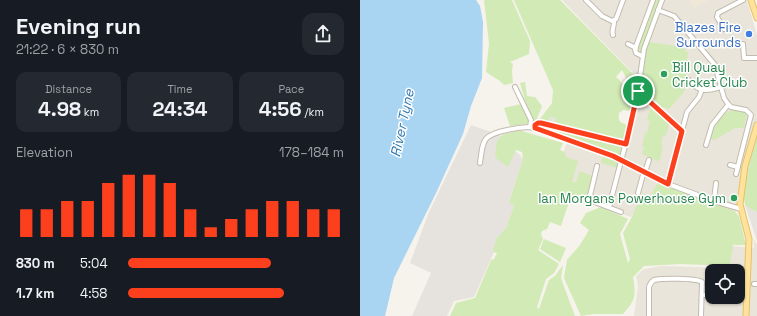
<!DOCTYPE html>
<html lang="en">
<head>
<meta charset="utf-8">
<style>
  body { margin:0; font-family:"Space Grotesk",sans-serif; background:#242831; color:#f1f3f6; height:100vh; display:flex; flex-direction:column; font-size:15px; white-space:nowrap }
  * { box-sizing:border-box; margin:0 }
  p { font-size:13px; color:#9ea1a6 }
  .icon { flex:none; width:22px; height:22px; fill:none; stroke:currentColor; stroke-width:2; stroke-linecap:round; stroke-linejoin:round }
  .map { position:relative; flex:1; overflow:hidden }
  .details { display:flex; flex-direction:column; background:#171b24; width:360px }
  .details>* { flex:none }
  .fabs { position:absolute; left:345px; top:264px; display:grid; gap:8px }
  .fabs a { display:grid; place-items:center; width:40px; height:40px; border-radius:8px; background:#171b24; box-shadow:0 1px 3px #0004; font-size:20px }
  .pin { position:absolute; display:grid; place-items:center; width:34px; height:34px; color:#fff; margin:-17px; border:2px solid #fff; border-radius:50%; box-shadow:0 1px 4px #0007 }
  .round { display:grid; place-items:center; flex:none; width:42px; height:42px; border-radius:12px; background:#242831 }
  .headline { display:flex; align-items:center; justify-content:space-between; height:68px; padding:0 16px }
  h1 { font-size:22px; font-weight:700; line-height:30px }
  .figures { display:grid; grid-template-columns:repeat(3,1fr); gap:6px; height:68px; padding:4px 16px }
  .figures div { display:grid; align-content:center; border-radius:10px; background:#242831; text-align:center }
  .figures b { font-size:20px; font-weight:700 }
  .figures small { font-size:11px; font-weight:400 }
  .figures p { font-size:11px }
  .chart { height:112px; padding:8px 16px }
  .chart p { display:flex; justify-content:space-between }
  .chart svg { width:100%; height:72px; margin-top:4px; stroke:#fc3f1d; stroke-width:6 }
  ul { padding:0 16px; list-style:none; font-size:13px }
  li { display:grid; grid-template-columns:64px 48px 1fr; align-items:center; height:30px }
  li i { height:10px; border-radius:5px; background:#fc3f1d }
  main { display:flex; flex:1; min-height:0 }
  .map>svg:first-child { display:block }
  .residential { fill:#eae5da; fill-rule:evenodd }
  .industrial { fill:#e6e2dd }
  .education { fill:#efe8d6 }
  .green { fill:#d2eab5 }
  .parking { fill:#e5e3e0 }
  .water { fill:#a9d4f2 }
  .lines { fill:none; stroke-linecap:round; stroke-linejoin:round }
  .minor-casing { stroke:#c2bbae; stroke-width:6 }
  .major-casing { stroke:#e6c16a; stroke-width:7 }
  .minor { stroke:#fff; stroke-width:4 }
  .major { stroke:#ffe39c; stroke-width:5 }
  .route-casing { stroke:#fff; stroke-width:8 }
  .route { stroke:#fc3f1d; stroke-width:5 }
  .shop-dot { fill:#3f7fe0; stroke:#fff; stroke-width:1.5 }
  .leisure-dot { fill:#2e9e5b; stroke:#fff; stroke-width:1.5 }
  .labels { text-anchor:middle; dominant-baseline:central; stroke-width:3; stroke-linejoin:round; paint-order:stroke }
  .shop-label { font-size:13px; fill:#366cbe; stroke:#fff; text-anchor:end }
  .leisure-label { font-size:13px; fill:#27864d; stroke:#fff; text-anchor:start }
  .water-label { font-size:14px; font-style:italic; fill:#2e7ab2; stroke:#fff }
</style>
</head>
<body>
<main>
<section class="details">
<div class="headline"><div><h1>Evening run</h1><p>21:22 · 6 × 830 m</p></div><a class="round"><svg class="icon" aria-label="share" viewBox="0 0 24 24"><path d="M12 15V3M7 8l5-5 5 5M5 13v7h14v-7"/></svg></a></div>
<div class="figures">
<div><p>Distance</p><b>4.98<small> km</small></b></div>
<div><p>Time</p><b>24:34</b></div>
<div><p>Pace</p><b>4:56<small> /km</small></b></div>
</div>
<div class="chart"><p><span>Elevation</span>178–184 m</p>
<svg viewBox="0 0 160 44" preserveAspectRatio="none"><path d="M5 44V27M15 44V27M25 44V22M35 44V22M45 44V11M55 44V6M65 44V6M75 44V11M85 44V27M95 44V38M105 44V33M115 44V27M125 44V22M135 44V22M145 44V27M155 44V27"/></svg>
</div>
<ul>
<li><b>830 m</b>5:04<i style="width:66%"></i></li>
<li><b>1.7 km</b>4:58<i style="width:72%"></i></li>
</ul>
</section>
<div class="map">
<svg width="397" height="316" viewBox="0 0 397 316">
  <rect width="100%" height="100%" fill="#f6f3ec"/>
  <g class="residential">
    <polygon points="202,0 387,0 397,36 397,123 390,148 384,190 375,214 294,195 271,217 227,202 211,182 203,153 209,138 260,156 273,110 277,77"/>
    <path d="M394,240L397,244V316H274L278,286L276,276L284,269L302,266L370,268L371,246L394,248ZM352,271H378V297H352Z"/>
  </g>
  <g class="industrial">
    <polygon points="111,125 140,135 144,146 158,153 163,159 149,201 154,206 146,228 136,239 134,252 114,297 94,301 87,316 52,316 71,273 50,263 69,212"/>
    <polygon points="397,150 397,241 385,205"/>
  </g>
  <polygon class="education" points="330,0 349,0 334,8"/>
  <g class="green">
    <polygon points="124,0 152,0 170,41 169,54 150,62 153,64 152,71 153,83 144,85 140,81 126,72 129,43"/>
    <path d="M154,0H200L276,77L275,89L273,90L268,87L267,79L262,70L256,77C266,86 265,88 263,101L272,108L271,111L263,110L259,113C258,121 259,122 267,125L260,156L179,127L180,119L192,103L193,90Z"/>
    <polygon points="295,0 299,0 281,51 279,52 277,49"/>
    <polygon points="289,42 322,47 328,53 324,92 309,109 298,106 280,91 284,57"/>
    <polygon points="165,82 167,96 175,97 182,106 176,121 174,122 165,100 160,83"/>
    <polygon points="161,104 169,122 166,124 150,126 144,108"/>
    <polygon points="291,105 310,121 306,136 303,135 301,145 303,145 300,160 298,161 282,154 284,148 282,146 285,133 287,133 290,121 287,120"/>
    <path d="M374,109L387,113L384,128H375L354,140L349,138C353,125 361,114 374,109Z"/>
    <polygon points="158,130 203,143 200,150 205,152 206,157 218,161 212,182 216,182 220,171 232,176 227,196 222,197 217,195 214,203 209,202 201,226 190,222 187,229 182,231 181,234 183,239 178,250 199,264 194,273 186,279 177,307 179,309 189,280 195,276 203,265 201,277 203,284 215,316 90,316 96,303 115,298 131,260 134,259 137,253 133,252 136,239 146,228 154,206 149,202 163,159 162,152 156,150 148,167 137,159 135,155 137,141 142,135"/>
    <path d="M397,136V212L386,206C379,195 393,150 397,136Z"/>
    <polygon points="243,155 259,161 257,168 241,163"/>
    <path d="M298,182L374,211L379,216L386,245H373L370,266L321,264L284,266L273,277C276,296 276,299 263,314H234L221,316L204,278L207,260L220,245L229,230L220,223L226,213L241,207L268,219L260,234L268,263L270,259L263,233L272,217L282,193L290,197Z"/>
    <polygon points="184,239 206,248 200,262 180,249"/>
  </g>
  <polygon class="parking" points="190,117 196,118 194,127 209,131 208,134 193,130 194,127 188,126"/>
  <polygon class="water" points="0,0 116,0 120,6 123,22 122,78 111,106 103,134 76,193 34,278 25,316 0,316"/>
  <g class="lines">
    <defs>
      <g id="minor">
        <polyline points="226,0 242,16 252,21 256,19 263,0"/>
        <polyline points="298,10 314,16 355,65 364,98 368,104 371,107 386,110 391,115 376,174"/>
        <polyline points="364,29 357,17 358,13 383,0"/>
        <path d="M253,35C251,30 255,26 254,20"/>
        <polyline points="268,44 276,48"/>
        <polyline points="383,44 384,58 397,58"/>
        <polyline points="282,56 276,53 275,49 293,0"/>
        <path d="M327,79C331,81 332,83 335,86C343,93 353,89 361,87"/>
        <polyline points="155,87 171,120 170,127"/>
        <polyline points="278,91 322,131 308,184"/>
        <polyline points="323,127 327,112 339,97 342,89"/>
        <polyline points="175,128 175,125 178,123 181,123 266,144"/>
        <polyline points="346,145 352,125 368,105"/>
        <path d="M120,163C123,139 123,135 147,130C155,128 162,127 170,127L253,156L308,184L354,201L381,209"/>
        <polyline points="370,165 378,167"/>
        <polyline points="237,166 229,200 261,212"/>
        <polyline points="285,172 289,160"/>
        <polyline points="278,193 284,171"/>
        <polyline points="354,201 356,183"/>
        <polyline points="249,207 276,104 284,49 302,0"/>
        <polyline points="394,284 397,284"/>
        <polyline points="342,295 352,295"/>
        <polyline points="378,296 387,296"/>
        <path d="M289,316V287C290,284 291,282 294,280C302,278 336,278 342,282L341,316"/>
      </g>
      <g id="major">
        <polyline points="391,0 397,18"/>
        <polyline points="386,316 389,239 380,204 385,166 397,125"/>
      </g>
    </defs>
    <use href="#minor" class="minor-casing"/>
    <use href="#major" class="major-casing"/>
    <use href="#minor" class="minor"/>
    <use href="#major" class="major"/>
  </g>
  <g class="lines">
    <defs>
      <polygon id="route" points="278,91 322,131 308,184 253,156 175,128 175,125 178,123 181,123 266,144"/>
    </defs>
    <use href="#route" class="route-casing"/>
    <use href="#route" class="route"/>
  </g>
  <circle class="shop-dot" cx="389" cy="34" r="4"/>
  <g class="leisure-dot">
    <circle cx="304" cy="74" r="4"/>
    <circle cx="374" cy="198" r="4"/>
  </g>
  <g class="labels">
    <g class="shop-label">
      <text x="381" y="27">Blazes Fire<tspan x="381" dy="15">Surrounds</tspan></text>
    </g>
    <g class="leisure-label">
      <text x="312" y="67">Bill Quay<tspan x="312" dy="15">Cricket Club</tspan></text>
      <text x="366" y="198" text-anchor="end">Ian Morgans Powerhouse Gym</text>
    </g>
    <g class="water-label">
      <text transform="translate(42 123) rotate(-78)">River Tyne</text>
    </g>
  </g>
</svg>
<div class="fabs">
<a><svg class="icon" aria-label="locate" viewBox="0 0 24 24"><circle cx="12" cy="12" r="6"/><path d="M12 2v4M12 18v4M2 12h4M18 12h4"/></svg></a>
</div>
<div class="pin" style="left:278px;top:91px;background:#1e9e55"><svg class="icon" aria-label="arrive" viewBox="0 0 24 24"><path d="M6 21V4h12l-3 4 3 4H6"/></svg></div>
</div>
</main>
</body>
</html>
